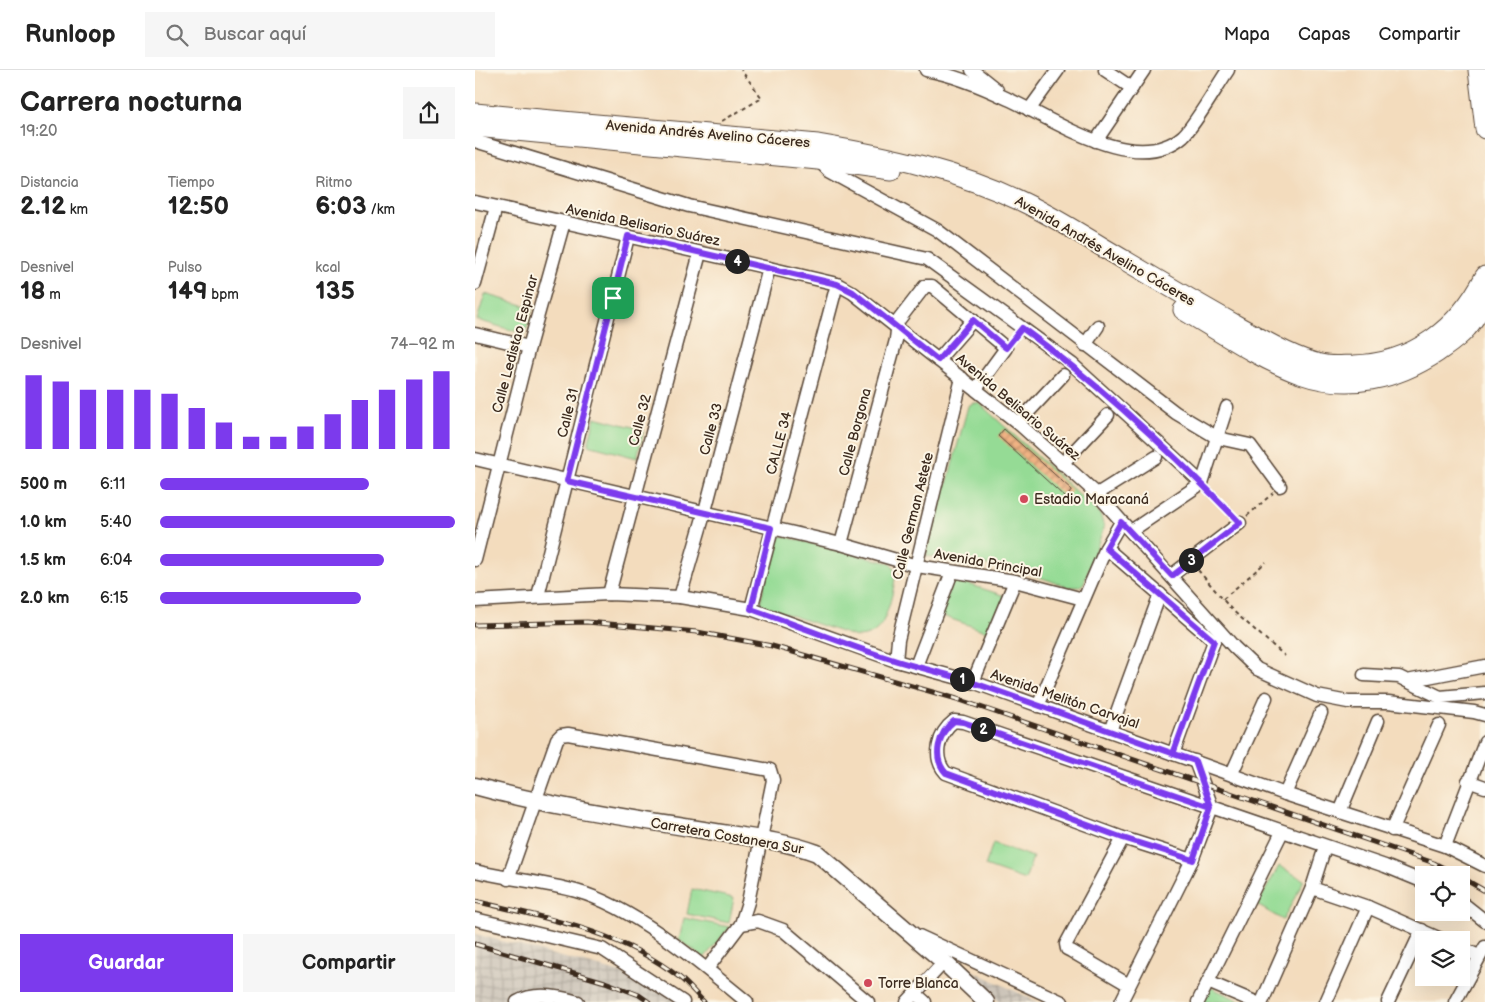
<!DOCTYPE html>
<html lang="es">
<head>
<meta charset="utf-8">
<style>
  body { margin:0; font-family:"Balsamiq Sans",sans-serif; background:#f6f6f6; color:#222; height:100vh; display:flex; flex-direction:column; font-size:19px; white-space:nowrap }
  * { box-sizing:border-box; margin:0 }
  p { font-size:16px; color:#767676 }
  .icon { flex:none; width:28px; height:28px; fill:none; stroke:currentColor; stroke-width:2; stroke-linecap:round; stroke-linejoin:round }
  .map { position:relative; flex:1; overflow:hidden }
  .drawer { display:flex; flex-direction:column; background:#fff; width:475px }
  .drawer>* { flex:none }
  .buttons { position:absolute; left:940px; top:796px; display:grid; gap:10px }
  .buttons a { display:grid; place-items:center; width:55px; height:55px; border-radius:0px; background:#fff; box-shadow:0 5px 20px #0002; font-size:25px }
  .pin { position:absolute; display:grid; place-items:center; width:42px; height:42px; color:#fff; margin:-21px; border-radius:10px; box-shadow:0 2px 8px #0006 }
  .km { position:absolute; width:25px; height:25px; margin:-12px; border-radius:50%; background:#222; color:#fff; font-size:14px; line-height:25px; text-align:center }
  .round { display:grid; place-items:center; flex:none; width:52px; height:52px; border-radius:0px; background:#f6f6f6 }
  .headline { display:flex; align-items:center; justify-content:space-between; height:85px; padding:0 20px }
  h1 { font-size:28px; font-weight:700; line-height:38px }
  .metrics { display:grid; grid-template-columns:repeat(3,1fr); gap:8px; height:85px; padding:5px 20px }
  .metrics div { display:grid; align-content:center }
  .metrics b { font-size:25px; font-weight:700 }
  .metrics small { font-size:14px; font-weight:400 }
  .metrics p { font-size:14px }
  .chart { height:140px; padding:10px 20px }
  .chart p { display:flex; justify-content:space-between }
  .chart svg { width:100%; height:90px; margin-top:5px; stroke:#7c3aed; stroke-width:6 }
  .button { display:flex; gap:10px; margin-top:auto; padding:10px 20px }
  .button a { flex:1; height:58px; border-radius:0px; background:#7c3aed; color:#fff; font-size:20px; font-weight:700; line-height:58px; text-align:center }
  .button a+a { background:#f6f6f6; color:#222 }
  ul { padding:0 20px; list-style:none; font-size:16px }
  li { display:grid; grid-template-columns:80px 60px 1fr; align-items:center; height:38px }
  li i { height:12px; border-radius:6px; background:#7c3aed }
  header { display:flex; align-items:center; gap:30px; box-sizing:border-box; height:70px; padding:0 25px; background:#fff; border-bottom:1px solid #e0e0e0 }
  header strong { font-size:24px }
  nav { display:flex; gap:28px; margin-inline-start:auto; font-size:18px }
  .search { width:350px; height:45px; background:#f6f6f6; display:flex; align-items:center; gap:12px; box-sizing:border-box; padding:0 18px; border-radius:0px; color:#767676; font-size:19px }
  main { display:flex; flex:1; min-height:0 }
  .map>svg:first-child { display:block }
  .industrial { fill:url(#industrial-grid) }
  .park { fill:#95db95; stroke:#68825a }
  .building { fill:url(#building-cross-hatch) }
  .lines { fill:none; stroke-linecap:round; stroke-linejoin:round }
  .minor-casing { stroke:#574536; stroke-width:15 }
  .major-casing { stroke:#574536; stroke-width:19 }
  .highway-casing { stroke:#574536; stroke-width:21 }
  .path { stroke:#574536; stroke-width:2; stroke-dasharray:4 4; stroke-linecap:butt }
  .minor { stroke:#fff; stroke-width:12 }
  .major { stroke:#fff; stroke-width:16 }
  .highway { stroke:#fff; stroke-width:19 }
  .rail-casing { stroke:#3b2a1e; stroke-width:5 }
  .rail { stroke:#fcf5e5; stroke-width:3; stroke-dasharray:9; stroke-linecap:butt }
  .route-casing { stroke:#fff; stroke-width:10 }
  .route { stroke:#7c3aed; stroke-width:6 }
  .poi-dot { fill:#d1495b; stroke:#fcf5e5; stroke-width:2 }
  .labels { text-anchor:middle; dominant-baseline:central; stroke-width:4; stroke-linejoin:round; paint-order:stroke }
  .street-label { font-size:14px; fill:#3b2a1e; stroke:#fcf5e5 }
  .poi-label { font-size:14px; fill:#3b2a1e; stroke:#fcf5e5; text-anchor:start }
</style>
</head>
<body>
<header>
<strong>Runloop</strong>
<div class="search"><svg class="icon" aria-label="search" viewBox="0 0 24 24"><circle cx="10" cy="10" r="6"/><path d="M15 15l6 6"/></svg>Buscar aquí</div>
<nav><a>Mapa</a><a>Capas</a><a>Compartir</a></nav>
</header>
<main>
<section class="drawer">
<div class="headline"><div><h1>Carrera nocturna</h1><p>19:20</p></div><a class="round"><svg class="icon" aria-label="share" viewBox="0 0 24 24"><path d="M12 15V3M7 8l5-5 5 5M5 13v7h14v-7"/></svg></a></div>
<div class="metrics">
<div><p>Distancia</p><b>2.12<small> km</small></b></div>
<div><p>Tiempo</p><b>12:50</b></div>
<div><p>Ritmo</p><b>6:03<small> /km</small></b></div>
</div>
<div class="metrics">
<div><p>Desnivel</p><b>18<small> m</small></b></div>
<div><p>Pulso</p><b>149<small> bpm</small></b></div>
<div><p>kcal</p><b>135</b></div>
</div>
<div class="chart"><p><span>Desnivel</span>74–92 m</p>
<svg viewBox="0 0 160 44" preserveAspectRatio="none"><path d="M5 44V8M15 44V11M25 44V15M35 44V15M45 44V15M55 44V17M65 44V24M75 44V31M85 44V38M95 44V38M105 44V33M115 44V27M125 44V20M135 44V15M145 44V10M155 44V6"/></svg>
</div>
<ul>
<li><b>500 m</b>6:11<i style="width:71%"></i></li>
<li><b>1.0 km</b>5:40<i style="width:100%"></i></li>
<li><b>1.5 km</b>6:04<i style="width:76%"></i></li>
<li><b>2.0 km</b>6:15<i style="width:68%"></i></li>
</ul>
<div class="button"><a>Guardar</a><a>Compartir</a></div>
</section>
<div class="map">
<svg width="1010" height="932" viewBox="0 0 1010 932">
  <defs>
    <pattern id="industrial-grid" width="8" height="8" patternUnits="userSpaceOnUse" patternTransform="scale(1.25)"><rect width="8" height="8" fill="#cbc3b8"/><path d="M0 4h8M4 0v8" fill="none" stroke="#a69f95"/></pattern>
    <pattern id="building-cross-hatch" width="8" height="8" patternUnits="userSpaceOnUse" patternTransform="scale(1.25)"><rect width="8" height="8" fill="#f0b384"/><path d="M0 0l8 8M0 8l8-8" fill="none" stroke="#c4926b"/></pattern>
  </defs>
  <rect width="100%" height="100%" fill="#fcf5e5"/>
  <filter id="ink" filterUnits="userSpaceOnUse"><feTurbulence type="fractalNoise" baseFrequency=".02" numOctaves="2"/><feDisplacementMap in="SourceGraphic" scale="10" xChannelSelector="R" yChannelSelector="G"/><feConvolveMatrix kernelMatrix="1 2 1 2 8 2 1 2 1" color-interpolation-filters="sRGB"/></filter>
  <filter id="wash" filterUnits="userSpaceOnUse"><feTurbulence type="fractalNoise" baseFrequency=".0096" numOctaves="4" result="noise"/><feDisplacementMap in="SourceGraphic" scale="20" xChannelSelector="R" yChannelSelector="G"/><feGaussianBlur stdDeviation="1.12" result="paint"/><feColorMatrix in="noise" values="0 0 0 0 0 0 0 0 0 0 0 0 0 0 0 0 0 1.4 0 .05"/><feComposite in="paint" operator="in"/></filter>
  <g filter="url(#wash)">
    <rect width="100%" height="100%" fill="#f3dcbd"/>
    <g class="industrial">
      <polygon points="0,864 147,903 212,932 0,932"/>
      <polygon points="490,897 563,932 524,932"/>
    </g>
    <g class="park">
      <polygon points="10,224 58,238 50,264 2,250"/>
      <polygon points="498,333 504,333 625,444 629,457 609,513 604,517 593,517 544,500 452,486 451,482 468,417 472,414 493,336"/>
      <polygon points="120,347 169,360 162,388 113,375"/>
      <path d="M299,464L415,493C418,497 420,499 420,503C421,514 412,548 405,556C399,564 391,567 381,567L285,535Z"/>
      <polygon points="478,509 530,526 516,563 465,545"/>
      <polygon points="518,773 558,787 550,810 510,796"/>
      <polygon points="804,796 829,810 808,850 782,835"/>
      <polygon points="217,819 259,828 254,853 212,844"/>
      <polygon points="209,848 255,857 229,888 204,870"/>
      <polygon points="735,917 767,932 728,932"/>
    </g>
    <g id="blocks">
      <polygon class="building" points="529,359 597,420 591,428 523,366"/>
    </g>
  </g>
  <g filter="url(#ink)">
    <use href="#blocks" fill-opacity="0" stroke="#574536" stroke-width="1"/>
    <g class="lines">
      <defs>
        <g id="minor">
          <path d="M451,0C480,5 506,16 533,29C578,49 661,107 708,66C720,55 742,16 753,0"/>
          <polyline points="497,0 522,20"/>
          <polyline points="630,0 657,18"/>
          <polyline points="554,40 583,0"/>
          <polyline points="0,71 214,136 452,189 597,294 727,413"/>
          <polyline points="621,71 669,0"/>
          <polyline points="343,90 354,101 462,160 701,343 743,368 775,375 805,416"/>
          <polyline points="0,132 294,198 362,214 378,223 543,353 622,424 759,577 782,599 842,626 873,632 913,632 999,642 1010,645"/>
          <polyline points="0,214 21,137"/>
          <polyline points="0,264 54,277"/>
          <polyline points="610,275 623,256"/>
          <polyline points="463,290 498,250"/>
          <polyline points="543,353 588,305"/>
          <polyline points="0,389 366,474 442,496 540,511 608,529"/>
          <polyline points="587,394 633,345"/>
          <polyline points="622,424 681,387"/>
          <polyline points="656,461 727,413 752,337"/>
          <polyline points="366,474 421,270 423,251 450,216 457,216 531,278 501,319"/>
          <polyline points="631,478 739,571 698,684"/>
          <polyline points="0,490 54,277 89,152"/>
          <polyline points="697,505 765,453"/>
          <polyline points="134,524 225,183"/>
          <polyline points="63,526 153,167"/>
          <polyline points="205,527 230,441 294,198"/>
          <polyline points="0,531 134,524 205,527 276,539 421,591 498,612 810,724 970,776 1010,796"/>
          <polyline points="276,539 362,214"/>
          <polyline points="421,591 423,570 487,308"/>
          <polyline points="441,596 477,502"/>
          <polyline points="889,605 924,607 965,627 1010,623"/>
          <polyline points="932,611 1010,596"/>
          <polyline points="498,612 540,511"/>
          <polyline points="563,636 631,478 646,452"/>
          <polyline points="635,661 685,524"/>
          <polyline points="720,691 737,737"/>
          <polyline points="757,703 791,628"/>
          <polyline points="993,711 1010,717"/>
          <polyline points="810,724 846,643"/>
          <polyline points="865,742 903,651"/>
          <polyline points="917,760 964,655"/>
          <polyline points="648,768 591,874 592,879 596,881 654,915"/>
          <polyline points="970,776 1010,672"/>
          <path d="M717,790L648,768L471,703C457,688 463,663 479,651L488,652L910,796L949,812"/>
          <path d="M0,801C33,809 68,812 101,821C159,837 226,894 272,932"/>
          <polyline points="33,809 82,669 86,665 93,664 295,700 298,710 273,832 266,854 232,899"/>
          <polyline points="837,818 893,837 968,870"/>
          <polyline points="986,832 1010,851"/>
          <polyline points="0,849 127,879 208,932"/>
          <polyline points="266,854 283,851 308,860 393,932"/>
          <polyline points="444,866 587,932"/>
          <polyline points="986,878 1004,886"/>
          <polyline points="733,912 780,932"/>
          <polyline points="440,923 450,932"/>
          <path d="M42,932C60,921 84,926 103,932"/>
          <polyline points="432,932 469,892"/>
          <polyline points="646,932 717,790 737,737"/>
          <polyline points="723,932 807,762"/>
          <polyline points="787,932 837,818 850,777"/>
          <polyline points="851,932 893,837"/>
          <polyline points="913,932 947,860"/>
          <polyline points="980,932 1010,877"/>
        </g>
        <path id="major" d="M0,716C73,736 147,747 222,759C261,766 304,769 342,783L469,892L511,932"/>
        <g id="highway">
          <polyline points="1003,0 1010,59"/>
          <path d="M0,43L343,74C414,86 484,101 550,133C577,146 603,162 629,178C673,204 718,231 763,256C789,270 816,287 845,294C856,297 869,295 879,295C938,293 984,258 1010,206"/>
          <polyline points="0,57 343,90 416,100"/>
          <path d="M708,240C745,262 784,289 825,304C873,321 921,310 963,282C973,275 984,268 992,258C999,250 1004,241 1010,233"/>
        </g>
      </defs>
      <use href="#minor" class="minor-casing"/>
      <use href="#major" class="major-casing"/>
      <use href="#highway" class="highway-casing"/>
      <g class="path">
        <polyline points="247,51 287,28 266,0"/>
        <polyline points="733,420 758,445"/>
        <polyline points="772,446 798,423"/>
        <polyline points="723,500 757,540 810,586"/>
        <polyline points="748,529 791,492"/>
      </g>
      <use href="#minor" class="minor"/>
      <use href="#major" class="major"/>
      <use href="#highway" class="highway"/>
      <defs>
        <g id="rail">
          <polyline points="0,555 112,552 222,562 297,576 482,629 936,785 959,793 982,805"/>
          <polyline points="986,807 1010,821"/>
          <path d="M0,831C71,848 145,861 204,907C213,914 221,924 229,932"/>
          <polyline points="0,874 130,912 164,925 174,932"/>
        </g>
      </defs>
      <use href="#rail" class="rail-casing"/>
      <use href="#rail" class="rail"/>
    </g>
  </g>
  <g class="lines" filter="url(#ink)">
    <defs>
      <path id="route" d="M138,228L92,411L296,458L276,539C325,556 373,576 422,591C448,599 474,604 499,613C573,638 646,666 720,691L736,737L718,790L648,768L471,703C457,688 463,663 479,651L488,652L736,737L720,691L698,684L739,571L631,478L646,452L697,506L765,453C698,383 626,315 547,258L531,278L498,250L463,290L378,222L362,214L153,166L138,228"/>
    </defs>
    <use href="#route" class="route-casing"/>
    <use href="#route" class="route"/>
  </g>
  <g class="poi-dot">
    <circle cx="549" cy="429" r="5"/>
    <circle cx="393" cy="913" r="5"/>
  </g>
  <g class="labels">
    <g class="street-label">
      <text transform="translate(233 64) rotate(5)">Avenida Andrés Avelino Cáceres</text>
      <text transform="translate(168 155) rotate(12)">Avenida Belisario Suárez</text>
      <text transform="translate(630 181) rotate(30)">Avenida Andrés Avelino Cáceres</text>
      <text transform="translate(40 274) rotate(-75)">Calle Ledistao Espinar</text>
      <text transform="translate(543 337) rotate(40)">Avenida Belisario Suárez</text>
      <text transform="translate(93 343) rotate(-76)">Calle 31</text>
      <text transform="translate(165 350) rotate(-75)">Calle 32</text>
      <text transform="translate(236 359) rotate(-75)">Calle 33</text>
      <text transform="translate(380 362) rotate(-75)">Calle Borgona</text>
      <text transform="translate(304 373) rotate(-75)">CALLE 34</text>
      <text transform="translate(438 446) rotate(-76)">Calle German Astete</text>
      <text transform="translate(513 493) rotate(10)">Avenida Principal</text>
      <text transform="translate(590 629) rotate(19)">Avenida Melitón Carvajal</text>
      <text transform="translate(252 766) rotate(10)">Carretera Costanera Sur</text>
    </g>
    <g class="poi-label">
      <text x="559" y="429">Estadio Maracaná</text>
      <text x="403" y="913">Torre Blanca</text>
    </g>
  </g>
</svg>
<div class="buttons">
<a><svg class="icon" aria-label="locate" viewBox="0 0 24 24"><circle cx="12" cy="12" r="6"/><path d="M12 2v4M12 18v4M2 12h4M18 12h4"/></svg></a>
<a><svg class="icon" aria-label="layers" viewBox="0 0 24 24"><path d="M12 4l9 5-9 5-9-5zM3 14l9 5 9-5"/></svg></a>
</div>
<div class="pin" style="left:138px;top:228px;background:#1e9e55"><svg class="icon" aria-label="arrive" viewBox="0 0 24 24"><path d="M6 21V4h12l-3 4 3 4H6"/></svg></div>
<b class="km" style="left:487px;top:609px">1</b>
<b class="km" style="left:508px;top:659px">2</b>
<b class="km" style="left:716px;top:490px">3</b>
<b class="km" style="left:262px;top:191px">4</b>
</div>
</main>
</body>
</html>
